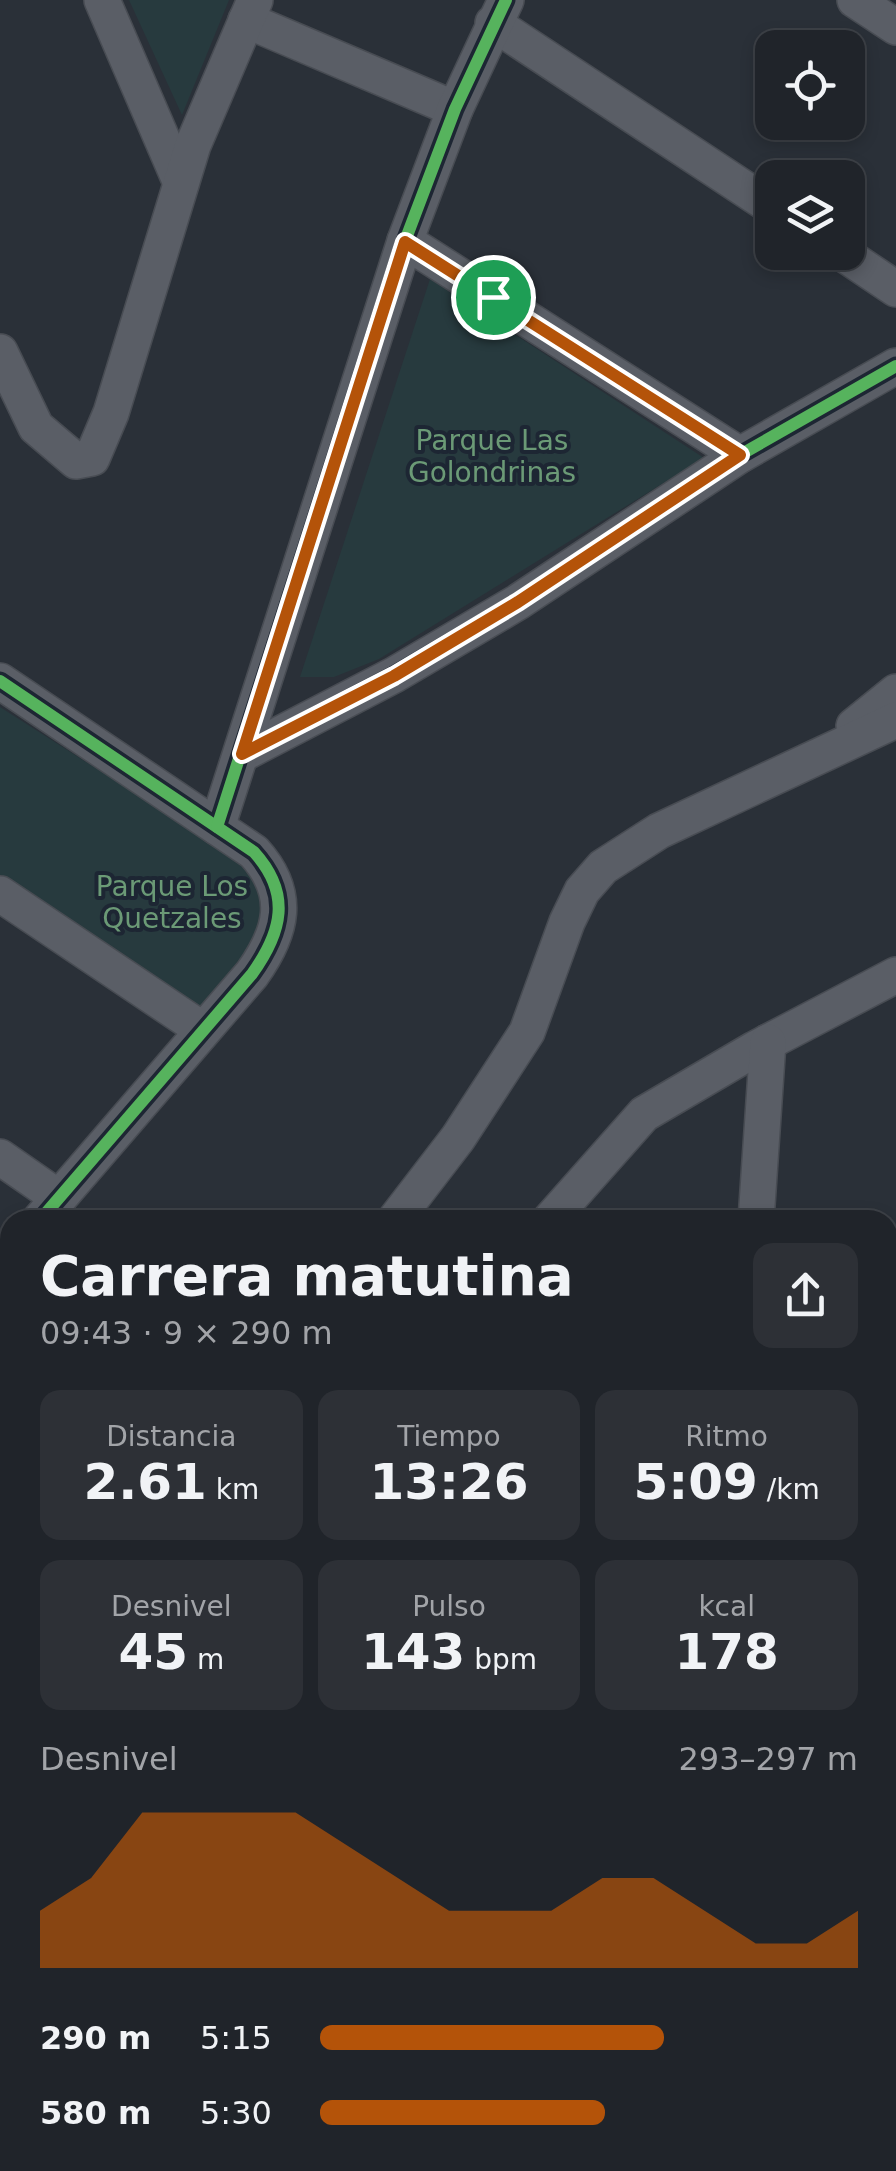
<!DOCTYPE html>
<html lang="es">
<head>
<meta charset="utf-8">
<style>
  body { margin:0; font-family:"DejaVu Sans",sans-serif; background:#2d3036; color:#f1f3f6; height:100vh; display:flex; flex-direction:column; font-size:38px; white-space:nowrap }
  * { box-sizing:border-box; margin:0 }
  p { font-size:32px; color:#a2a4a8 }
  .icon { flex:none; width:55px; height:55px; fill:none; stroke:currentColor; stroke-width:2; stroke-linecap:round; stroke-linejoin:round }
  .map { position:relative; flex:1; overflow:hidden }
  .panel { position:absolute; left:0px; top:1210px; width:898px; height:962px; display:flex; flex-direction:column; background:#20242a; border-radius:30px 30px 0 0; box-shadow:0 5px 15px #0003,0 0 0 2px #3d4147 }
  .panel>* { flex:none }
  .fabs { position:absolute; left:755px; top:30px; display:grid; gap:20px }
  .fabs a { display:grid; place-items:center; width:110px; height:110px; border-radius:20px; background:#20242a; box-shadow:0 5px 15px #0003,0 0 0 2px #3d4147; font-size:50px }
  .pin { position:absolute; display:grid; place-items:center; width:85px; height:85px; color:#fff; margin:-42px; border:5px solid #fff; border-radius:50%; box-shadow:0 2px 10px #0007 }
  .round { display:grid; place-items:center; flex:none; width:105px; height:105px; border-radius:20px; background:#2d3036 }
  .head { display:flex; align-items:center; justify-content:space-between; height:170px; padding:0 40px }
  h1 { font-size:55px; font-weight:700; line-height:75px }
  .figures { display:grid; grid-template-columns:repeat(3,1fr); gap:15px; height:170px; padding:10px 40px }
  .figures div { display:grid; align-content:center; border-radius:20px; background:#2d3036; text-align:center }
  .figures b { font-size:50px; font-weight:700 }
  .figures small { font-size:28px; font-weight:400 }
  .figures p { font-size:28px }
  .chart { height:280px; padding:20px 40px }
  .chart p { display:flex; justify-content:space-between }
  .chart svg { width:100%; height:180px; margin-top:10px; fill:#b45309; opacity:.7 }
  ul { padding:0 40px; list-style:none; font-size:32px }
  li { display:grid; grid-template-columns:160px 120px 1fr; align-items:center; height:75px }
  li i { height:25px; border-radius:12px; background:#b45309 }
  .map>svg:first-child { display:block }
  .green { fill:#273a3e }
  .lines { fill:none; stroke-linecap:round; stroke-linejoin:round }
  .minor-casing { stroke:#484c53; stroke-width:38 }
  .minor { stroke:#5a5e66; stroke-width:35 }
  .cycleway-casing { stroke:#1d2633; stroke-width:19 }
  .cycleway { stroke:#56b35d; stroke-width:12 }
  .route-casing { stroke:#fff; stroke-width:20 }
  .route { stroke:#b45309; stroke-width:12 }
  .labels { text-anchor:middle; dominant-baseline:central; stroke-width:8; stroke-linejoin:round; paint-order:stroke }
  .park-label { font-size:28px; fill:#6b9a76; stroke:#1d2633 }
</style>
</head>
<body>
<div class="map">
<svg width="896" height="2171" viewBox="0 0 896 2171">
  <rect width="100%" height="100%" fill="#2a3038"/>
  <g class="green">
    <polygon points="129,0 229,0 182,115"/>
    <polygon points="430,279 704,458 379,659 334,677 300,677"/>
    <path d="M0,707L241,861C290,923 241,957 204,1010L0,875Z"/>
  </g>
  <g class="lines">
    <defs>
      <g id="minor">
        <polyline points="102,0 181,183"/>
        <polyline points="855,0 896,27"/>
        <polyline points="246,20 455,109"/>
        <polyline points="493,23 772,207"/>
        <polyline points="405,241 740,455"/>
        <polyline points="841,252 896,289"/>
        <polyline points="0,352 36,427 76,461 92,458 111,413 193,145 255,0"/>
        <path d="M0,681L254,852C292,894 282,932 252,974L40,1220"/>
        <polyline points="854,726 896,692"/>
        <polyline points="242,754 394,675 518,602 740,455 896,366"/>
        <polyline points="217,827 405,241 455,109 506,0"/>
        <polyline points="0,894 203,1030"/>
        <polyline points="0,1157 59,1198"/>
        <polyline points="395,1220 458,1138 527,1032 567,922 582,891 603,867 659,831 896,720"/>
        <polyline points="550,1220 644,1114 755,1049 896,975"/>
        <polyline points="756,1220 768,1042"/>
        <polyline points="0,1265 10,1254"/>
        <polyline points="888,2036 896,2027"/>
        <polyline points="815,2162 824,2171"/>
        <polyline points="756,2171 764,2162"/>
      </g>
    </defs>
    <use href="#minor" class="minor-casing"/>
    <use href="#minor" class="minor"/>
    <defs>
      <g id="cycleway">
        <path d="M0,681L254,852C292,894 282,932 252,974L40,1220"/>
        <polyline points="242,754 394,675 518,602 740,455 896,366"/>
        <polyline points="217,827 405,241 455,109 506,0"/>
      </g>
    </defs>
    <use href="#cycleway" class="cycleway-casing"/>
    <use href="#cycleway" class="cycleway"/>
  </g>
  <g class="lines">
    <defs>
      <polygon id="route" points="405,242 740,455 518,602 394,676 242,754"/>
    </defs>
    <use href="#route" class="route-casing"/>
    <use href="#route" class="route"/>
  </g>
  <g class="labels">
    <g class="park-label">
      <text x="492" y="440">Parque Las<tspan x="492" dy="32">Golondrinas</tspan></text>
      <text x="172" y="886">Parque Los<tspan x="172" dy="32">Quetzales</tspan></text>
    </g>
  </g>
</svg>
<div class="fabs">
<a><svg class="icon" aria-label="locate" viewBox="0 0 24 24"><circle cx="12" cy="12" r="6"/><path d="M12 2v4M12 18v4M2 12h4M18 12h4"/></svg></a>
<a><svg class="icon" aria-label="layers" viewBox="0 0 24 24"><path d="M12 4l9 5-9 5-9-5zM3 14l9 5 9-5"/></svg></a>
</div>
<div class="pin" style="left:493px;top:297px;background:#1e9e55"><svg class="icon" aria-label="arrive" viewBox="0 0 24 24"><path d="M6 21V4h12l-3 4 3 4H6"/></svg></div>
<section class="panel">
<div class="head"><div><h1>Carrera matutina</h1><p>09:43 · 9 × 290 m</p></div><a class="round"><svg class="icon" aria-label="share" viewBox="0 0 24 24"><path d="M12 15V3M7 8l5-5 5 5M5 13v7h14v-7"/></svg></a></div>
<div class="figures">
<div><p>Distancia</p><b>2.61<small> km</small></b></div>
<div><p>Tiempo</p><b>13:26</b></div>
<div><p>Ritmo</p><b>5:09<small> /km</small></b></div>
</div>
<div class="figures">
<div><p>Desnivel</p><b>45<small> m</small></b></div>
<div><p>Pulso</p><b>143<small> bpm</small></b></div>
<div><p>kcal</p><b>178</b></div>
</div>
<div class="chart"><p><span>Desnivel</span>293–297 m</p>
<svg viewBox="0 0 160 44" preserveAspectRatio="none"><path d="M0 44V30L10 22L20 6L30 6L40 6L50 6L60 14L70 22L80 30L90 30L100 30L110 22L120 22L130 30L140 38L150 38L160 30V44z"/></svg>
</div>
<ul>
<li><b>290 m</b>5:15<i style="width:64%"></i></li>
<li><b>580 m</b>5:30<i style="width:53%"></i></li>
</ul>
</section>
</div>
</body>
</html>
